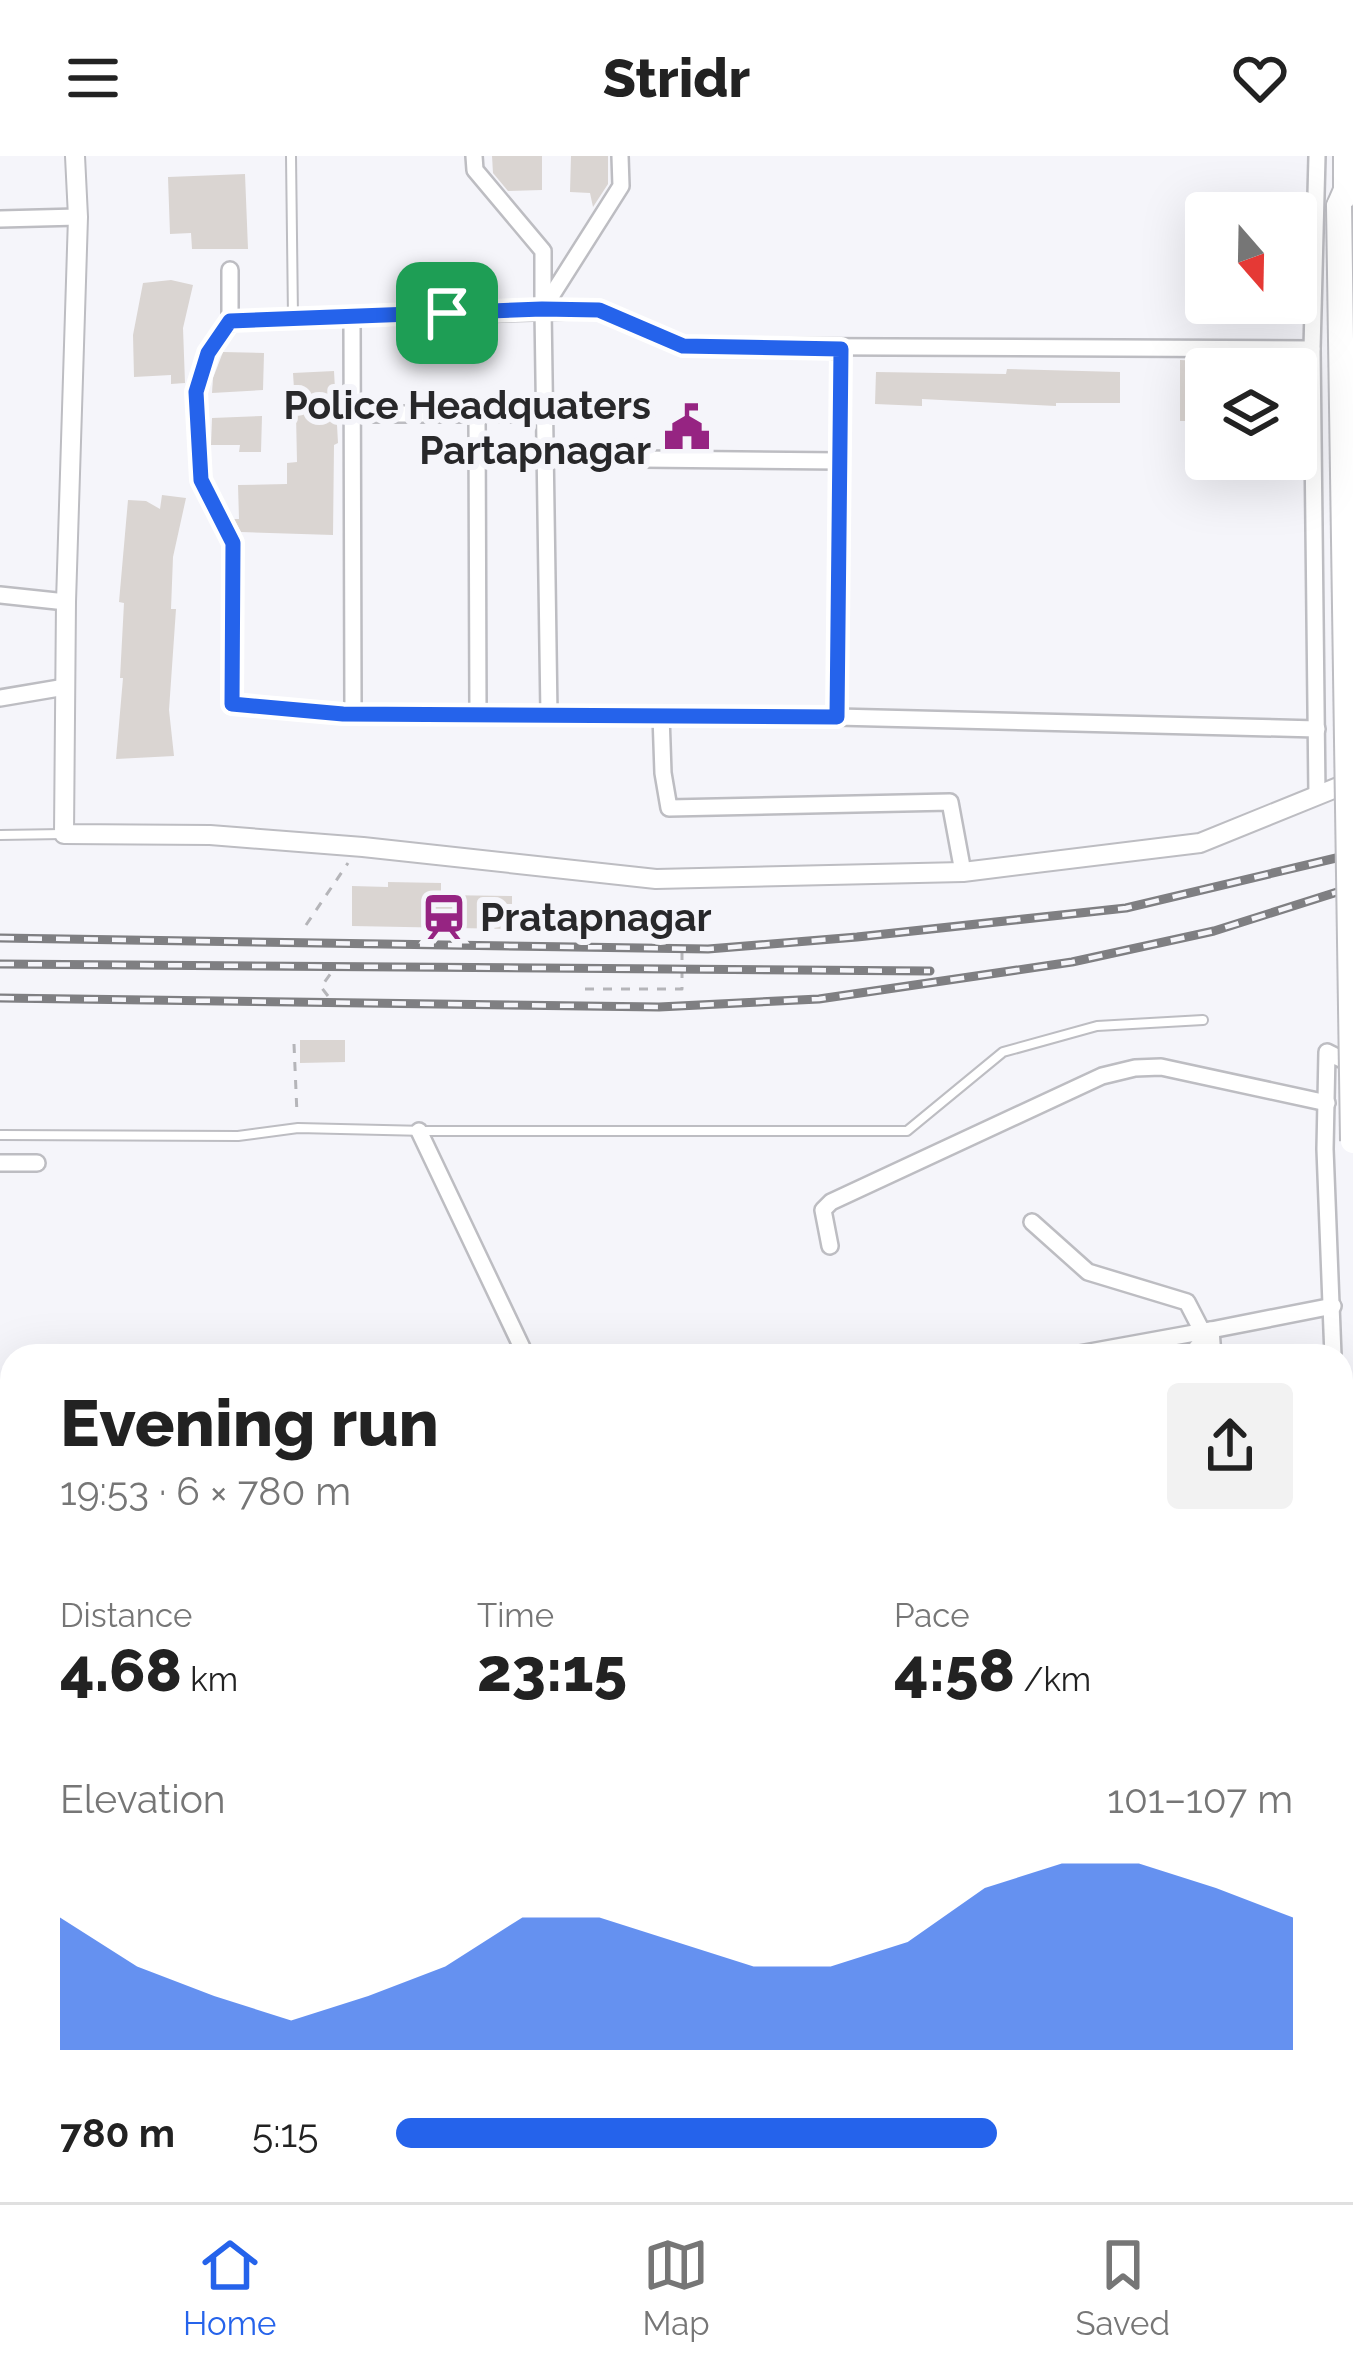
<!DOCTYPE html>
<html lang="en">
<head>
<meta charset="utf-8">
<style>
  body { margin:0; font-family:Raleway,sans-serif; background:#f2f2f2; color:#222; height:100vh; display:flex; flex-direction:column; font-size:45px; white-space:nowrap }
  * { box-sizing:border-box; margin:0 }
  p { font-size:39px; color:#767676 }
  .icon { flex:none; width:66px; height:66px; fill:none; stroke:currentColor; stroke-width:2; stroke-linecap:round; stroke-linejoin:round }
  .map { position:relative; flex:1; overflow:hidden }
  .panel { position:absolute; left:0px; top:1188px; width:1353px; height:858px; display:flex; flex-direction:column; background:#fff; border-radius:36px 36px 0 0; box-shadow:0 12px 48px #0002 }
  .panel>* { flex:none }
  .needle { width:78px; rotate:160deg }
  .fabs { position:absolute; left:1185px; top:36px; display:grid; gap:24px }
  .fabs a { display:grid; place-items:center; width:132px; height:132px; border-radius:12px; background:#fff; box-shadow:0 12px 48px #0002; font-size:60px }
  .pin { position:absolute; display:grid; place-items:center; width:102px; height:102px; color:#fff; margin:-51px; border-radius:24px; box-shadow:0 6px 18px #0006 }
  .round { display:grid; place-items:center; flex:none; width:126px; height:126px; border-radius:12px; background:#f2f2f2 }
  .summary { display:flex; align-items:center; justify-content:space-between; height:204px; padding:0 60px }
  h1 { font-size:66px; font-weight:800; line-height:90px }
  .metrics { display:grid; grid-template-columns:repeat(3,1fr); gap:18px; height:204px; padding:12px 60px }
  .metrics div { display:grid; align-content:center }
  .metrics b { font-size:60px; font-weight:800 }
  .metrics small { font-size:33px; font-weight:400 }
  .metrics p { font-size:33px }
  .chart { height:336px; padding:24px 60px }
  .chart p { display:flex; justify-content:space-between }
  .chart svg { width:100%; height:216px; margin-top:12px; fill:#2563eb; opacity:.7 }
  ul { padding:0 60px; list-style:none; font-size:39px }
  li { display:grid; grid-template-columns:192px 144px 1fr; align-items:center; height:90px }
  li i { height:30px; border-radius:15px; background:#2563eb }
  header { display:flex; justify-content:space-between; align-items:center; height:156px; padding:0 60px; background:#fff; font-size:54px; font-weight:800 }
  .tab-bar { display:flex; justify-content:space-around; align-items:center; height:168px; border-top:3px solid #e0e0e0; background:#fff; font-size:33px; color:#767676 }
  .tab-bar a { display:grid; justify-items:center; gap:6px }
  .tab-bar .selected { color:#2563eb }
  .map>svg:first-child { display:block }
  .building { fill:#dad5d2 }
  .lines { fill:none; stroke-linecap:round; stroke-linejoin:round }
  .service-casing { stroke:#bdbdc2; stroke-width:12 }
  .minor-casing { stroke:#bdbdc2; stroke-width:20 }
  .tertiary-casing { stroke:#bdbdc2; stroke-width:22 }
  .primary-casing { stroke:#bdbdc2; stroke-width:28 }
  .path { stroke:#b5b5b9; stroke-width:3; stroke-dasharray:9 9; stroke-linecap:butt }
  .service { stroke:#fff; stroke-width:8 }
  .minor { stroke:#fff; stroke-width:15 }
  .tertiary { stroke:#fff; stroke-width:18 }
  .primary { stroke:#fff; stroke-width:24 }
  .rail-casing { stroke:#7f7f82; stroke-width:9 }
  .rail { stroke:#f5f5fa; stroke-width:4.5; stroke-dasharray:14; stroke-linecap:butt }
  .primary-bridge-casing { stroke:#bdbdc2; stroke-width:28; stroke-linecap:butt }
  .primary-bridge { stroke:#fff; stroke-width:24 }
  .route-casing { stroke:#fff; stroke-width:24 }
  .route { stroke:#2563eb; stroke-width:15 }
  .labels { text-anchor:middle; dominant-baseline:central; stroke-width:12; stroke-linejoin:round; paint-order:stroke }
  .poi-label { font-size:39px; font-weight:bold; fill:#28282a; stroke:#f5f5fa; text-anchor:end }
</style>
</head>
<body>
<header><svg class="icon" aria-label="menu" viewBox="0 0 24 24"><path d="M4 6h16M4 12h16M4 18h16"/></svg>Stridr<svg class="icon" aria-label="heart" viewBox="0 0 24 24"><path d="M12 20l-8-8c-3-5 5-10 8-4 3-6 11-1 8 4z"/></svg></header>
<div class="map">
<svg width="1353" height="2046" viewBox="0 0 1353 2046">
  <rect width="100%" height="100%" fill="#f5f5fa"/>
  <g class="building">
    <polygon points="492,0 542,0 542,34 508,35 493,17"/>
    <polygon points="571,0 608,0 608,28 593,51 590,37 570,36"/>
    <polygon points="245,18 248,93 192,93 191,77 170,78 168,21"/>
    <polygon points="171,124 193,129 183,172 185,227 171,228 171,219 134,221 133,179 143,127"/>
    <polygon points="223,196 264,197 263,234 212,237 213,222"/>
    <polygon points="1180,204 1206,205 1206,265 1180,265"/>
    <polygon points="1007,213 1120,216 1120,247 1056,247 1056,250 922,243 922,250 875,248 876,216 1006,218"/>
    <polygon points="334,215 338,287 334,289 333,379 241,376 234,363 239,363 238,329 287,328 287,307 297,306 296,258 306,258 306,232 294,233 293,217"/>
    <polygon points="262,260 261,296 239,296 240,289 211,289 212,262"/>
    <polygon points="162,339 186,342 173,401 171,453 176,453 169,554 174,600 116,603 123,522 120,522 124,447 119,446 128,344 146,345 160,353"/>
    <polygon points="388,726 441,727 441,739 512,740 512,773 352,770 352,730 388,731"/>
    <polygon points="300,884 345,884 345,906 300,907"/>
  </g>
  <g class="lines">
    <defs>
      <g id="service">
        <polyline points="291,0 293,161"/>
        <polyline points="0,679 63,678"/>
        <polyline points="0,979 238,980 298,972 426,975 907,975 1003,896 1097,870 1203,864"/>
        <polyline points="1341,1902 1353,1901"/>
        <polyline points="1072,2046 1099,2034"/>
      </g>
      <g id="minor">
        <polyline points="474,0 475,14 543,95 543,150"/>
        <polyline points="1317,0 1312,193 1317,640"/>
        <polyline points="0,63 78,61"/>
        <polyline points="230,114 230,165"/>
        <polyline points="352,160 353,558"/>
        <polyline points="1312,193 683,190 600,154 230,165 208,197 196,236 201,324 233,387 232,548 343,558 837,561 1317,573"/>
        <polyline points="352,258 544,258"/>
        <polyline points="477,259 478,558"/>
        <polyline points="545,302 840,305"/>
        <polyline points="0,439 66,446"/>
        <polyline points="0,542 65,531"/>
        <polyline points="549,559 543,153 621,30 620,0"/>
        <polyline points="661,559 663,617 669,652 950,646 963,716"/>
        <polyline points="837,561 841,193"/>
        <polyline points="419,975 526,1200"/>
        <polyline points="0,1007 37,1007"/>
        <polyline points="1032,1066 1088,1116 1187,1146 1202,1175"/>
        <polyline points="830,1090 823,1054 831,1046 1102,920 1135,912 1161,911 1327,947"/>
        <polyline points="1068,1200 1211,1174 1213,1200"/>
        <polyline points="1190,1200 1211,1174 1333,1150"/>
        <polyline points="1333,1200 1325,993 1327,896 1353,909"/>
        <polyline points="0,1273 12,1302"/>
        <polyline points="0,1794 12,1795"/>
        <polyline points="0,1995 12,1996"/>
        <polyline points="171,2034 176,2046"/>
        <polyline points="277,2034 279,2046"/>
        <polyline points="386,2046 424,2034"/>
        <polyline points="703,2046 714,2034"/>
      </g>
      <g id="tertiary">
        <polyline points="75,0 78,61 66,446 64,678 210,679 363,691 656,723 963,716 1200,687 1353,625"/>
        <polyline points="948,2034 953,2046"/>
      </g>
      <g id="primary">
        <polyline points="1339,50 1346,34 1346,0"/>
        <polyline points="1353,1387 1349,1480 1353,1494"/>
        <polyline points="0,1521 12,1521"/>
      </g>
    </defs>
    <use href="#service" class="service-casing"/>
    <use href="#minor" class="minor-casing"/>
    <use href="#tertiary" class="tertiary-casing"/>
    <use href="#primary" class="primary-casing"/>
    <g class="path">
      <polyline points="306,769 348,707"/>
      <polyline points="585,833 682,833 682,793"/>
      <polyline points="328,840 321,831 331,817"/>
      <polyline points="294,888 297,958"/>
    </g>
    <use href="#service" class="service"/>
    <use href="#minor" class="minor"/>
    <use href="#tertiary" class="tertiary"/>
    <use href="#primary" class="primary"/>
    <defs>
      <g id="rail">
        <polyline points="0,782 708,793 857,781 1126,752 1353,698"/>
        <polyline points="0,808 930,815"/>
        <polyline points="0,842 659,851 819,843 1072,806 1214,775 1353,731"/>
      </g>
    </defs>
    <use href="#rail" class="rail-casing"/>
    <use href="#rail" class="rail"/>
    <defs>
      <polyline id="primary-bridge" points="1339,50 1353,985"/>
    </defs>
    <use href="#primary-bridge" class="primary-bridge-casing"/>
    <use href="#primary-bridge" class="primary-bridge"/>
  </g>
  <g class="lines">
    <defs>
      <polygon id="route" points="542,153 599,154 683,190 841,193 837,561 343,558 232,548 233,387 201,324 196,236 208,197 230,165"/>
    </defs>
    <use href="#route" class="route-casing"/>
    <use href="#route" class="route"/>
  </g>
  <defs>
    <symbol id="civic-bare" viewBox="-9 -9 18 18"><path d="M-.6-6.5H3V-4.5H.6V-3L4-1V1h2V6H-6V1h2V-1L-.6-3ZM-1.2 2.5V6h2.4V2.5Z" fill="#962482" stroke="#f5f5fa" stroke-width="2.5" paint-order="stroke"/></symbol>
    <symbol id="station-bare" viewBox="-9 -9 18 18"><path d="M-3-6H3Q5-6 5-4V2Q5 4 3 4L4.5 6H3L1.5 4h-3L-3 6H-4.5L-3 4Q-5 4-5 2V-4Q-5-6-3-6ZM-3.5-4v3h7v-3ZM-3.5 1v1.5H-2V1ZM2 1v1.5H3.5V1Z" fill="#962482" stroke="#f5f5fa" stroke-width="2.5" paint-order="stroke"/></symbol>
  </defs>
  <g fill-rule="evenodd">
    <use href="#civic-bare" x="654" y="238" width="66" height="66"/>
    <use href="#station-bare" x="411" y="728" width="66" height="66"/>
  </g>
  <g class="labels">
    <g class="poi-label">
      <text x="651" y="249">Police Headquaters<tspan x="651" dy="45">Partapnagar</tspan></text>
      <text x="480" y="761" text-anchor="start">Pratapnagar</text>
    </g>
  </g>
</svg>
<div class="fabs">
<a><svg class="needle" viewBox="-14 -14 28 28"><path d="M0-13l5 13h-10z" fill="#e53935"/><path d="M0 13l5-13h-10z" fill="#767676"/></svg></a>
<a><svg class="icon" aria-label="layers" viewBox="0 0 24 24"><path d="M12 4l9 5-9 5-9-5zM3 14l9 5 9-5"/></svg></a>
</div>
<div class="pin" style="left:447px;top:157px;background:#1e9e55"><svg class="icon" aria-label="arrive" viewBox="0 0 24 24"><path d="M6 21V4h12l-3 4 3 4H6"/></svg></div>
<section class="panel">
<div class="summary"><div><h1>Evening run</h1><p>19:53 · 6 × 780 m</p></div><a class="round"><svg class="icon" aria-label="share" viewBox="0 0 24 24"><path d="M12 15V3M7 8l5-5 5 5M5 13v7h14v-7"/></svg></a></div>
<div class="metrics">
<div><p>Distance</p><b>4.68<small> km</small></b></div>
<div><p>Time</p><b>23:15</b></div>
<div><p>Pace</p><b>4:58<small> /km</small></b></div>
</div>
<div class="chart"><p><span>Elevation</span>101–107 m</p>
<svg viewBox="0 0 160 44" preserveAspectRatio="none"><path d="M0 44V17L10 27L20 33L30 38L40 33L50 27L60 17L70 17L80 22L90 27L100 27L110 22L120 11L130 6L140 6L150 11L160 17V44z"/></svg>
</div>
<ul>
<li><b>780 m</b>5:15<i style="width:67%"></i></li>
</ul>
</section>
</div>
<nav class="tab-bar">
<a class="selected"><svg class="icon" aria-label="home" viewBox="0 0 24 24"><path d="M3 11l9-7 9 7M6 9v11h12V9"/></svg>Home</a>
<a><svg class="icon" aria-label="map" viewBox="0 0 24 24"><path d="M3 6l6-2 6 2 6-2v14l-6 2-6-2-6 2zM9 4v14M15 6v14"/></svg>Map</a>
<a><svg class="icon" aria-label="saved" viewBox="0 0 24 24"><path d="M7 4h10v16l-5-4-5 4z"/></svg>Saved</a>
</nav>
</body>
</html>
